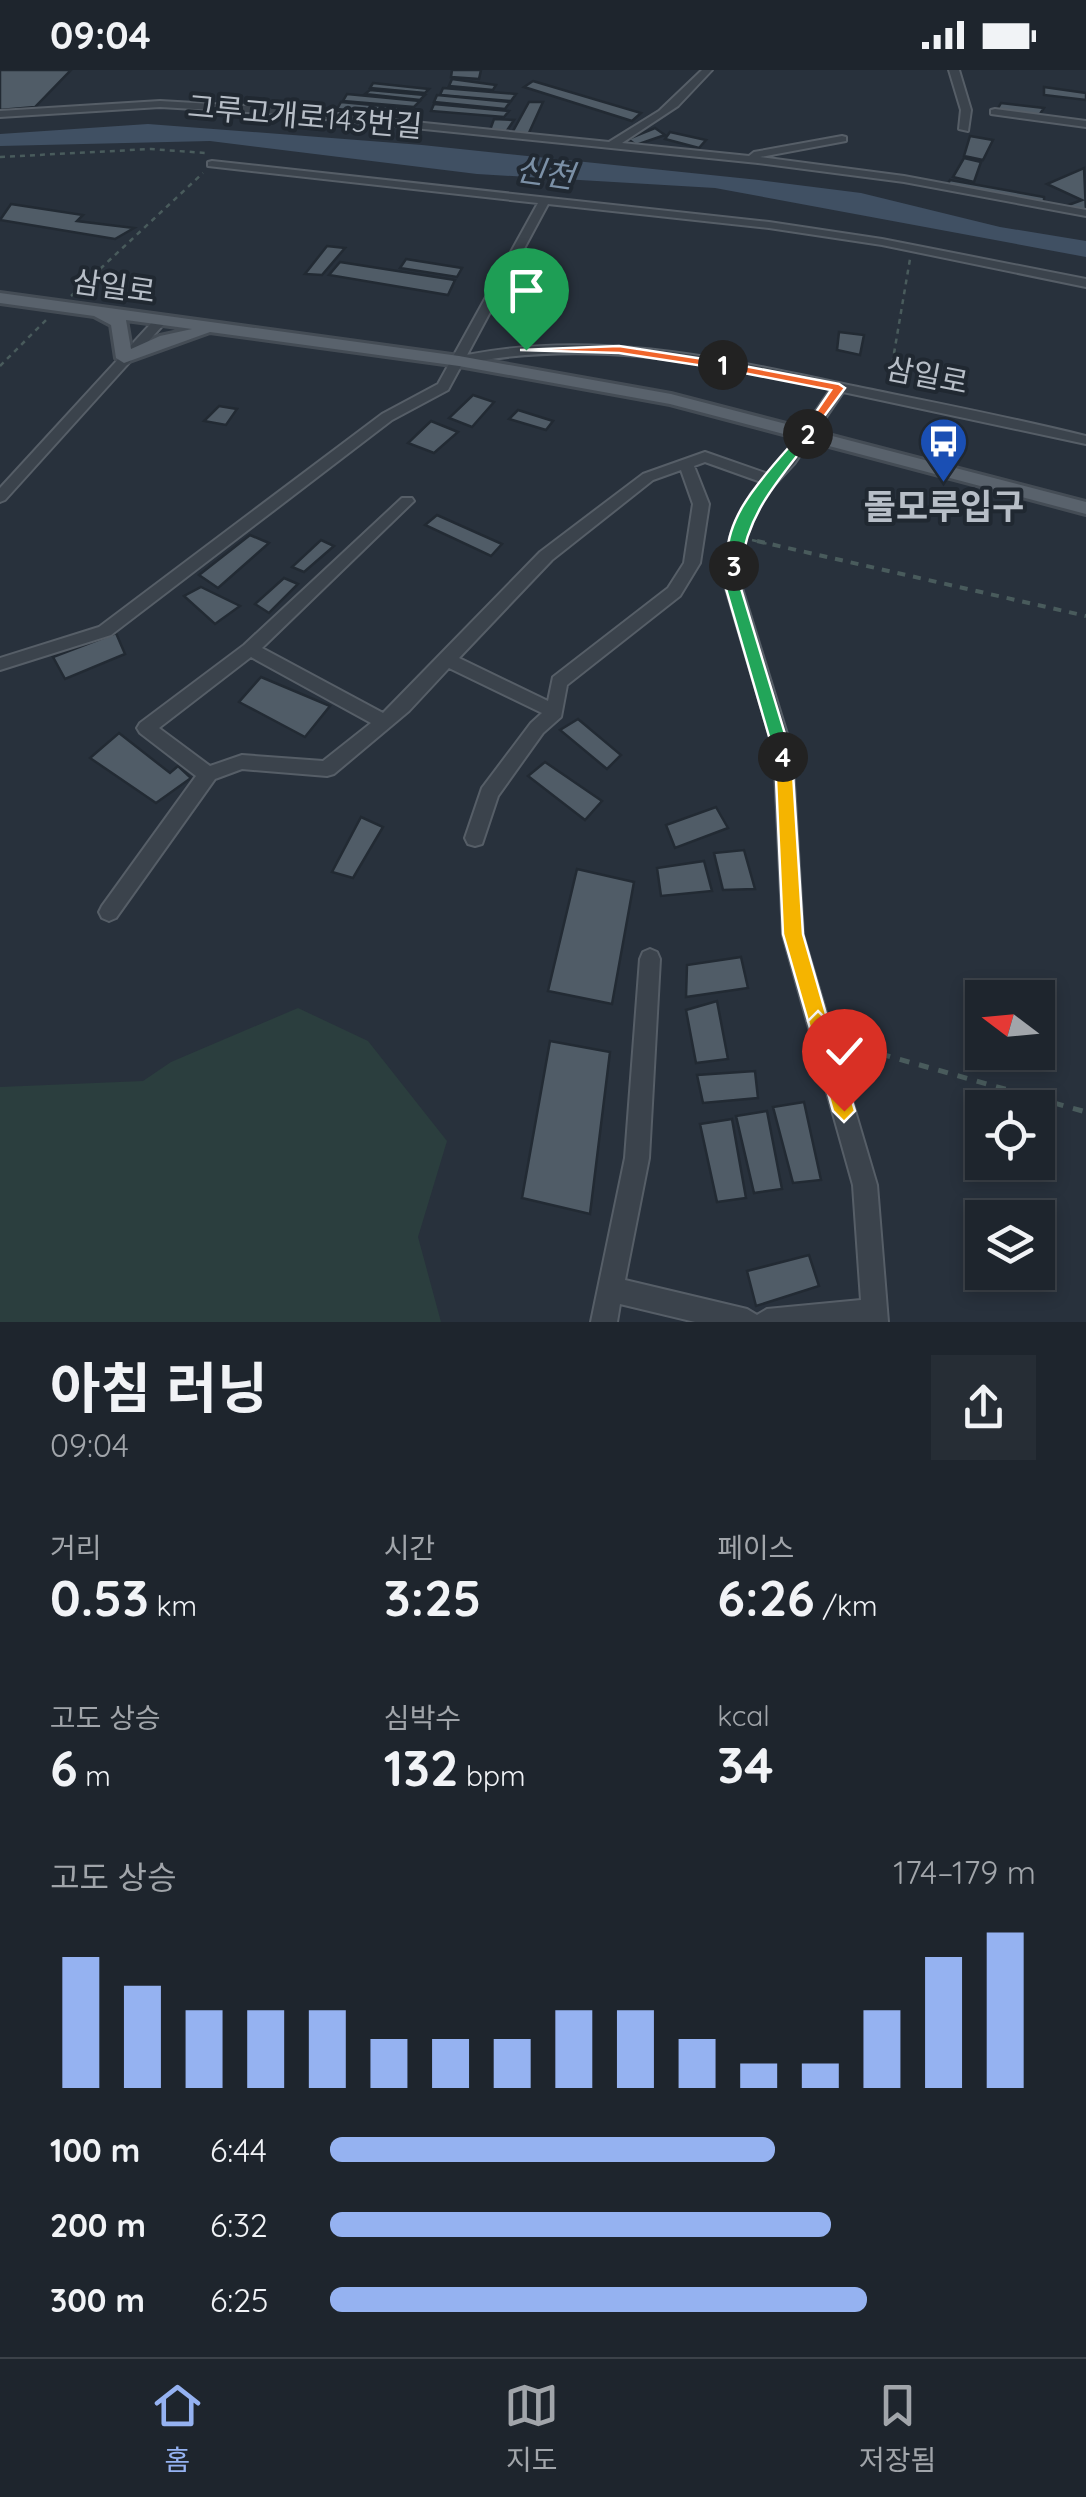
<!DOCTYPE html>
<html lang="ko">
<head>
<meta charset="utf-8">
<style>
  body { margin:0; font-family:Quicksand,"Noto Sans KR",sans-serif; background:#262d35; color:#f1f3f6; height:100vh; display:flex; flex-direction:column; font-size:38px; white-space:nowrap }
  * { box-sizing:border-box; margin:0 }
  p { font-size:32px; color:#a1a5aa }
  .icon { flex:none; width:55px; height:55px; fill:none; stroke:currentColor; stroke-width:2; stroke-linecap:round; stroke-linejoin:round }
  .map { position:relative; height:1252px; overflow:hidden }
  .details { display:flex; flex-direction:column; background:#1e252d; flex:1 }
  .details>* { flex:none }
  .needle { width:65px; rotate:286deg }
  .buttons { position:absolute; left:965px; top:910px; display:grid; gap:20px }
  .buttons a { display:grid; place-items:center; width:90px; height:90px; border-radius:0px; background:#1e252d; box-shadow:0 5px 15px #0003,0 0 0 2px #3c4249; font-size:50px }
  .pin { position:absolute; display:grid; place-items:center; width:85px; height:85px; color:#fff; margin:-102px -42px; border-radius:50% 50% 50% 0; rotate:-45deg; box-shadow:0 0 10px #0007 }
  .pin .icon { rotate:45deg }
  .km { position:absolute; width:50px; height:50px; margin:-25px; border-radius:50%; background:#222; color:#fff; font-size:28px; line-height:50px; text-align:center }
  .round { display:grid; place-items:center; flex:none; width:105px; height:105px; border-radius:0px; background:#262d35 }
  .head { display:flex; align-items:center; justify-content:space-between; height:170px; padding:0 50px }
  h1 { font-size:55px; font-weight:700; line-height:75px }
  .metrics { display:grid; grid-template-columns:repeat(3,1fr); gap:15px; height:170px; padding:10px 50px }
  .metrics div { display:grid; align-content:center }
  .metrics b { font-size:50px; font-weight:700 }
  .metrics small { font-size:28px; font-weight:400 }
  .metrics p { font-size:28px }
  .chart { height:280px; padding:20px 50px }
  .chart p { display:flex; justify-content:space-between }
  .chart svg { width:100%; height:180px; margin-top:10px; stroke:#95b2f1; stroke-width:6 }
  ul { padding:0 50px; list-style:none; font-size:32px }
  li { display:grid; grid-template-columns:160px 120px 1fr; align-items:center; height:75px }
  li i { height:25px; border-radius:12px; background:#95b2f1 }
  .status { display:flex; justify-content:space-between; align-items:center; height:70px; padding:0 50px; background:#1e252d; direction:ltr }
  .status svg { height:28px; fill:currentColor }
  .menu { display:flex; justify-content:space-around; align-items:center; height:140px; border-top:2px solid #3c4249; background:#1e252d; font-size:28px; color:#a1a5aa }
  .menu a { display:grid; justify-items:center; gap:5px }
  .menu .active { color:#95b2f1 }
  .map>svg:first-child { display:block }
  .green { fill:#2b3e3e }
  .water { fill:#405063 }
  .building { fill:#505c67; stroke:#222a33; stroke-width:2.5 }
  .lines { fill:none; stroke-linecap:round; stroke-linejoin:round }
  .minor-casing { stroke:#565e67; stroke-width:4 }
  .major-casing { stroke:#444c55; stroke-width:6 }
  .path-far2 { stroke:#495b5c; stroke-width:2.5; stroke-dasharray:5 5; stroke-linecap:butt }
  .path-far1 { stroke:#495b5c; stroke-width:4; stroke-dasharray:8 8; stroke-linecap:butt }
  .path { stroke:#495b5c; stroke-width:5; stroke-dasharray:10 10; stroke-linecap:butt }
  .minor { fill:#3b434c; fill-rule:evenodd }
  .major { fill:#59626c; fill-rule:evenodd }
  .split-1 { fill:#f0652b; stroke:#fff; stroke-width:2.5 }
  .split-2 { fill:#f0652b; stroke:#fff; stroke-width:2.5 }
  .split-3 { fill:#22a559; stroke:#fff; stroke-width:2.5 }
  .split-4 { fill:#22a559; stroke:#fff; stroke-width:2.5 }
  .split-5 { fill:#f5b400; stroke:#fff; stroke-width:2.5 }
  .split-6 { fill:#f5b400; stroke:#fff; stroke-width:2.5 }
  .labels { text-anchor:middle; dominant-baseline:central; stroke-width:8; stroke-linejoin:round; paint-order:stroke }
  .far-street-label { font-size:30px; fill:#b7bec7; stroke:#202831 }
  .far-water-label { font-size:32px; font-style:italic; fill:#7c91a7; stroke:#202831 }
  .poi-label { font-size:35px; font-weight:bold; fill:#b7bec7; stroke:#202831 }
</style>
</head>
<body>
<div class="status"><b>09:04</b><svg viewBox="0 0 49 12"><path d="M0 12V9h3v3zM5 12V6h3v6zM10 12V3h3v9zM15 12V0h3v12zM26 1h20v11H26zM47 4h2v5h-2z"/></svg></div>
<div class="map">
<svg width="1086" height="1252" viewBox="0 0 1086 1252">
  <rect width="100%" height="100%" fill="#28313c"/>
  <polygon class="green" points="298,938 368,971 447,1071 418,1167 441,1252 0,1252 0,1017 143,1011 171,992"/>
  <polygon class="water" points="148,54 422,75 759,110 861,123 1000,157 1086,171 1086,187 715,118 477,104 210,71 0,76 0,64"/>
  <g class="building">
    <polygon points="0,0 71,0 35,37 0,40"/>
    <polygon points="452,0 481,0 479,9 451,7"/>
    <polygon points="452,9 496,15 493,20 449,16"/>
    <polygon points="533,11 641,43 632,51 524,17"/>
    <polygon points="373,13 429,19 425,23 370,18"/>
    <polygon points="1044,17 1086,23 1086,30 1044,25"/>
    <polygon points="443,18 516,24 511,31 440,25"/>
    <polygon points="370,20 425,25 420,30 365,24"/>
    <polygon points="347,24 420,31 414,37 343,31"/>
    <polygon points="437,25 510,32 505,39 434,32"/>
    <polygon points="341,32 414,39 409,46 337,39"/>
    <polygon points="529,32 543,32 528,65 512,63"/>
    <polygon points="1001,33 1044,38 1038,47 997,40"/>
    <polygon points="434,34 509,41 504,47 431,41"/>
    <polygon points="304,37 404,48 401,52 300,42"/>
    <polygon points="494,49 514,50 506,62 490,60"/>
    <polygon points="655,58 665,65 636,75 628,69"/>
    <polygon points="670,62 706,70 699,78 665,69"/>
    <polygon points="970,66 993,70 983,90 964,86"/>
    <polygon points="964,88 981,92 974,112 953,107"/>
    <polygon points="1084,98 1086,142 1060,138 1082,130 1047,114"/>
    <polygon points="950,110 1044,127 1044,134 947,116"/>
    <polygon points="11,134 83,145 77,151 134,158 115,169 0,150"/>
    <polygon points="327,176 345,178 322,205 305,204"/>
    <polygon points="406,189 462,198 457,207 400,198"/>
    <polygon points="340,192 455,210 448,225 329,205"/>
    <polygon points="839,262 864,265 860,285 837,280"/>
    <polygon points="473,325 494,332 472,357 449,348"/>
    <polygon points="219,336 237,339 226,355 204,351"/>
    <polygon points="518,340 553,351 546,360 509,349"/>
    <polygon points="431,351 458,362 434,383 408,373"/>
    <polygon points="437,445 502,474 491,486 425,455"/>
    <polygon points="250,465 269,473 218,518 199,505"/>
    <polygon points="321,470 334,476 304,502 292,497"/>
    <polygon points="284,508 298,514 269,543 255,534"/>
    <polygon points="201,517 240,536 215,554 184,526"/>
    <polygon points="116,563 125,584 65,609 53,587"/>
    <polygon points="261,607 330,636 305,667 239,632"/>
    <polygon points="578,649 621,685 607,699 560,660"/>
    <polygon points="119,663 170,703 178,696 191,708 156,733 90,688"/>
    <polygon points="545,692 602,731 585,750 528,706"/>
    <polygon points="716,737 728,758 675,778 666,755"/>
    <polygon points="361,747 383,757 353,808 332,802"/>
    <polygon points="744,780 755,819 723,820 714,783"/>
    <polygon points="704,791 712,821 661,826 657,798"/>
    <polygon points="577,799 634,812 612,934 548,921"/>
    <polygon points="741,887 748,918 686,927 687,895"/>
    <polygon points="717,931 728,989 696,993 686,940"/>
    <polygon points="550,971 610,982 590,1144 522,1128"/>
    <polygon points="755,1001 758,1028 703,1033 697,1005"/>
    <polygon points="804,1032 821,1110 793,1113 773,1037"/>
    <polygon points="767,1041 782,1119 754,1123 736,1046"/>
    <polygon points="732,1049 746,1128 717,1132 700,1054"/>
    <polygon points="809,1185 819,1216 756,1236 747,1201"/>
  </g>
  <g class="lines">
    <defs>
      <g id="minor">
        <polygon points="702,0 712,0 678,36 622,73 749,86 754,82 842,66 846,67 846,71 760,87 904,106 1086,140 1086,146 904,112 758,93 267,43 160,37 0,47 0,41 160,31 267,37 609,72 659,41"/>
        <polygon points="949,0 959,0 971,40 968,61 959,59 961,40"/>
        <polygon points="995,39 1086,51 1086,57 991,44 991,40"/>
        <path d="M212,91L769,152L882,169L1086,209V217L882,175L769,158L548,134L467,285C598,259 725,289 853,316C931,332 1009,347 1086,366V374L843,322L794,394L764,426L746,467L740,512L792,680L803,865L877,1115L888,1252H695L620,1234L617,1252H591L625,1088L640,889L643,882L650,879L657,882L660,889L649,1088L625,1210L747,1239L757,1245L767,1239L861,1230L853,1115L783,865L774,680L724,512L730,467L751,424L761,412L705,392L694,396L709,434L700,493L680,526L567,615L561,647L543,663L498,726L482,774L475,776L468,774L465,768L482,718L531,653L542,643L449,598L409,641L334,704L327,706L242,699L215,709L116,848L109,851L102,848L99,842L102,836L196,706L140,663L137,658L140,653L244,575L402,428H412L414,431L262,578L383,643L540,482L643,404L705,382L768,404L784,388L831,319C704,293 592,268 462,294L448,320L392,350L111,565L0,600V588L99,557L382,344L438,314L538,133L208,96V92ZM681,400L693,434L684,493L668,518L553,607L548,631L459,588L552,490L653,410ZM251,587L371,653L323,691L242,685L210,696L159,658Z"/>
        <polygon points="160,247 164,248 164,254 5,430 0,432 0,418 156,248"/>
      </g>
      <path id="major" d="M0,223L459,286L671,324L1086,432V444L670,334L459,296L210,262L124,293L116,288L111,255L94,246L0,233ZM126,250L192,259L160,266L131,279Z"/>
    </defs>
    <use href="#minor" class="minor-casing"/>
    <use href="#major" class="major-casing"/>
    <g class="path-far2">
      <polyline points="0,87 151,79 205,83"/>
      <polyline points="71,226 203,103"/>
      <polyline points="0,296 46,250"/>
      <polyline points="889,313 910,189"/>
      <polyline points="752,470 768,474"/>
    </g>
    <polyline class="path-far1" points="757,471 1086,546"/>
    <polyline class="path" points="842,973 1086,1042"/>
    <use href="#minor" class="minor"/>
    <use href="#major" class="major"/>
  </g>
  <polygon class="split-1" points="619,276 723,292 729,295 723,299 619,283 520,280"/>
  <polygon class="split-2" points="723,292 839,314 845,318 808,368 801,364 831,320 718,298"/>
  <path class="split-3" d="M803,361L814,364C781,408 748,440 741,496L729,499C717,448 773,397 803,361Z"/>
  <polygon class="split-4" points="729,492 741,496 739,512 792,687 783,694 775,687 724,512"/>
  <polygon class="split-5" points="783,681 792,687 803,864 828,951 818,961 808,951 783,864 775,687"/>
  <polygon class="split-6" points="818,941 828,951 855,1041 844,1052 833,1041 808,951"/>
  <defs>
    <symbol id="bus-pin" viewBox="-11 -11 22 30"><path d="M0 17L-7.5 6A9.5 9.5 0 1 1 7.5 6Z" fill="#1a4fb4" stroke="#202831"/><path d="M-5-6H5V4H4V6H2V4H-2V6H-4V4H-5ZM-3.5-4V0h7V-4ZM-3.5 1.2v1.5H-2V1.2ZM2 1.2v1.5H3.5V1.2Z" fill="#fff"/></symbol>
  </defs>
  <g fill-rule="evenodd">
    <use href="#bus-pin" x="916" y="344" width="55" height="75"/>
  </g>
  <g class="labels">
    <g class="far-street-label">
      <text transform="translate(305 46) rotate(5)">그루고개로143번길</text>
      <text transform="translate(114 216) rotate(8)">삼일로</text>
      <text transform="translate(927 305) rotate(11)">삼일로</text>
    </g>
    <g class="far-water-label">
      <text transform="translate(545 102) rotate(8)">신천</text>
    </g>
    <g class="poi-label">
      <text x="944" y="436">돌모루입구</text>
    </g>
  </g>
</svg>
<div class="buttons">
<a><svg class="needle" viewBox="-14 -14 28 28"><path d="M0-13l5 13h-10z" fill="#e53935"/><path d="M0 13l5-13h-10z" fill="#a1a5aa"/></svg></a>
<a><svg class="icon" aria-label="locate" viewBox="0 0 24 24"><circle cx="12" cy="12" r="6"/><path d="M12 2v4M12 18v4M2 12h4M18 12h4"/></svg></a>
<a><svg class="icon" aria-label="layers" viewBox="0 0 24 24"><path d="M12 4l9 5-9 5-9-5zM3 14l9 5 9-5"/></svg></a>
</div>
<div class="pin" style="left:526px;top:280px;background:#1e9e55"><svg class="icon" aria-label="arrive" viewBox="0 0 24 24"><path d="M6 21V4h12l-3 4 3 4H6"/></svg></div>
<div class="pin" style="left:844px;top:1041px;background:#d93025"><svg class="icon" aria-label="check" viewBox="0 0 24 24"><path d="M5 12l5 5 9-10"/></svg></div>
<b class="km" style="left:723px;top:295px">1</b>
<b class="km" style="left:808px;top:364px">2</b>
<b class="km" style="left:734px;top:496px">3</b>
<b class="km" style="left:783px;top:687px">4</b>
</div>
<section class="details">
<div class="head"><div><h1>아침 러닝</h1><p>09:04</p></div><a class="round"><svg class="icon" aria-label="share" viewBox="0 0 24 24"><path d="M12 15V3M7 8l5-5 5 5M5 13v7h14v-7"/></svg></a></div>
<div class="metrics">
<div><p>거리</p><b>0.53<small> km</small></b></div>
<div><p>시간</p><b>3:25</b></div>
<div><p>페이스</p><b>6:26<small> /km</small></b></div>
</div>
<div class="metrics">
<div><p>고도 상승</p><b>6<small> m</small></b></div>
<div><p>심박수</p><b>132<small> bpm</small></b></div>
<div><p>kcal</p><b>34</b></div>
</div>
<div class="chart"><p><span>고도 상승</span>174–179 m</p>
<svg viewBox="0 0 160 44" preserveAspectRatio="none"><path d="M5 44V12M15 44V19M25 44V25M35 44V25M45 44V25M55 44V32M65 44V32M75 44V32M85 44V25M95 44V25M105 44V32M115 44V38M125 44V38M135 44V25M145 44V12M155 44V6"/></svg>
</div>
<ul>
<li><b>100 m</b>6:44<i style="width:63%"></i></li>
<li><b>200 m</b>6:32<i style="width:71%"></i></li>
<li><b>300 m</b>6:25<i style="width:76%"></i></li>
</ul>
</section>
<nav class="menu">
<a class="active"><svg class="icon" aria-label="home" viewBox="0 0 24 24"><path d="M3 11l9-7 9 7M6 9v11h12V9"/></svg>홈</a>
<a><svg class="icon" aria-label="map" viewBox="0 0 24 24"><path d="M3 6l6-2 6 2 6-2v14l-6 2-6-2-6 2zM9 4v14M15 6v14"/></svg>지도</a>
<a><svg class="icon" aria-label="saved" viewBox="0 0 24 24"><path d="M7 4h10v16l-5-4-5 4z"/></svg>저장됨</a>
</nav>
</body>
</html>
